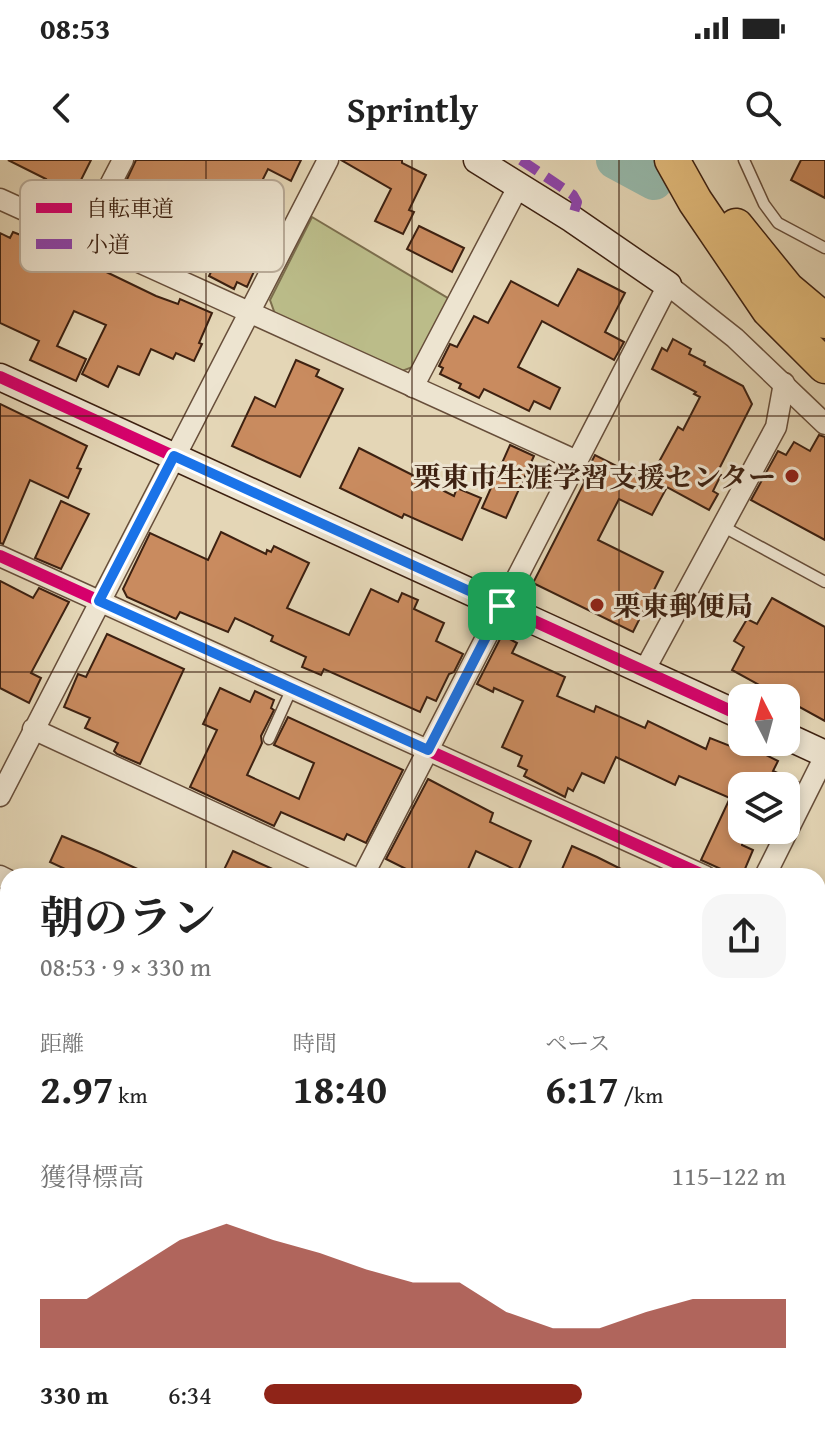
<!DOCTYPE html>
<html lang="ja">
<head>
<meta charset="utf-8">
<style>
  body { margin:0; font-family:"Gentium Book Plus","Noto Serif JP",serif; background:#f6f6f6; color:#222; height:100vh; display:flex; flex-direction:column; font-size:30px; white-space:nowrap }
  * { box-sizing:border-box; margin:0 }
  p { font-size:26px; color:#767676 }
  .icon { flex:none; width:44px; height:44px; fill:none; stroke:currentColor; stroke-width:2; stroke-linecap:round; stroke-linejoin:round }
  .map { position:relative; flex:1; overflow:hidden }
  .sheet { position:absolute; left:0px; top:708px; width:826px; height:574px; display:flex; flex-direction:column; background:#fff; border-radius:24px 24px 0 0; box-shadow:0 4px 12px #0003 }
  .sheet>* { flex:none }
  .needle { width:52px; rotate:354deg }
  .fabs { position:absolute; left:728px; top:524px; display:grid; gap:16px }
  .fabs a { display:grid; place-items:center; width:72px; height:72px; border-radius:16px; background:#fff; box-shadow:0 4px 12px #0003; font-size:40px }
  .pin { position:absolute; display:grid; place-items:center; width:68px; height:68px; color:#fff; margin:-34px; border-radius:16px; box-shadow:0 4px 12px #0006 }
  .round { display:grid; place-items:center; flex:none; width:84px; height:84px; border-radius:24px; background:#f6f6f6 }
  .head { display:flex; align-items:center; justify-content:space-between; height:136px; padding:0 40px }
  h1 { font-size:44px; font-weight:700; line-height:60px }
  .metrics { display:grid; grid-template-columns:repeat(3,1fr); gap:12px; height:136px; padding:8px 40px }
  .metrics div { display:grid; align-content:center }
  .metrics b { font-size:40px; font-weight:700 }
  .metrics small { font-size:22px; font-weight:400 }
  .metrics p { font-size:22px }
  .chart { height:224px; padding:16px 40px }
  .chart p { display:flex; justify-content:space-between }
  .chart svg { width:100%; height:144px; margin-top:8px; fill:#8f2418; opacity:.7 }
  ul { padding:0 40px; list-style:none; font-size:26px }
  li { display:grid; grid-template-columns:128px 96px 1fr; align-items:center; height:60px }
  li i { height:20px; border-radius:10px; background:#8f2418 }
  .status { display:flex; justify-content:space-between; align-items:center; height:56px; padding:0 40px; background:#fff; direction:ltr }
  .status svg { height:22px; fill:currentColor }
  header { display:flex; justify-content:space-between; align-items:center; height:104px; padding:0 40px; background:#fff; font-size:36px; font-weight:700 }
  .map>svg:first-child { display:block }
  .park { fill:#bbbc89; stroke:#7c6e4d; stroke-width:2 }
  .water { fill:url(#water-ripples); stroke:#727c6d; stroke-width:2 }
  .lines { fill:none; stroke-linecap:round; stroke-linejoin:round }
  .river { stroke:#96b9ab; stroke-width:38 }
  .building { fill:#c98b5f; stroke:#3d2111; stroke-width:2 }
  .lane-casing { stroke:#674e3a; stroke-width:13 }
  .street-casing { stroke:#674e3a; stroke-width:23 }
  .secondary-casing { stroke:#3d2111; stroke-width:29 }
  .highway-casing { stroke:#3d2111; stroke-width:37 }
  .lane { stroke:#ede4d0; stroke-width:10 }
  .street { stroke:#ede4d0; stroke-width:20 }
  .secondary { stroke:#ede4d0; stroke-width:26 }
  .highway { stroke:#e2bb7b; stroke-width:34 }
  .quiet { stroke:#8e44ad; stroke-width:10; stroke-dasharray:20 10; stroke-linecap:butt }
  .cycleway-casing { stroke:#ede4d0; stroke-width:17 }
  .cycleway { stroke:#d6006c; stroke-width:12 }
  .route-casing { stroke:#fff; stroke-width:16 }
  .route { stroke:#1a73e8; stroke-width:10 }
  .grid { fill:none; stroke:#3d2111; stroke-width:2; stroke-opacity:0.55 }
  .poi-dot { fill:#8f2418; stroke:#ede4d0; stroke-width:3 }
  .labels { text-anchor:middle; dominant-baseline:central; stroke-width:6; stroke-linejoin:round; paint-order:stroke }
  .poi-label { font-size:28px; font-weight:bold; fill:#3d2111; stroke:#ede4d0; text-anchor:end }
  .key { fill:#ede4d0; stroke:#b8aa97; stroke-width:2 }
  .key-label { font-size:22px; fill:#3d2111 }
</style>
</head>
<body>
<div class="status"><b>08:53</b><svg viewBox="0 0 49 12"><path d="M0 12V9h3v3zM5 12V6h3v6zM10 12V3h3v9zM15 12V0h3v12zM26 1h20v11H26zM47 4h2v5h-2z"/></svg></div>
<header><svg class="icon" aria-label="back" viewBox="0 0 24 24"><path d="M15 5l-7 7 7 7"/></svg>Sprintly<svg class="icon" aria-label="search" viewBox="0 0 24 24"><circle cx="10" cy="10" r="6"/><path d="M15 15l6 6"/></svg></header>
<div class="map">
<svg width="825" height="1281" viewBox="0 0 825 1281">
  <defs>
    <pattern id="water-ripples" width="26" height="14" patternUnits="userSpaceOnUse" patternTransform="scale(2)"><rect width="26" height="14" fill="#96b9ab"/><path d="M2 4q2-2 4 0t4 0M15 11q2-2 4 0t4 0" fill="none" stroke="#7c968a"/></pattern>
  </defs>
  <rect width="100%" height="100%" fill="#e4d6b6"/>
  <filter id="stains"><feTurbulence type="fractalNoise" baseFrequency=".0025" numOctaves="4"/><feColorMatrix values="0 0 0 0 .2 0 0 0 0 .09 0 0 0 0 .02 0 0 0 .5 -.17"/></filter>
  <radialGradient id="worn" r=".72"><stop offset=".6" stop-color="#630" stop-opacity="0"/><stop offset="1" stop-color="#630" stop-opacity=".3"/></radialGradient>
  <polygon class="park" points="312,57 451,140 418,205 402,211 275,154 270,140"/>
  <polygon class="water" points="61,1274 217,1274 212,1281 55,1281"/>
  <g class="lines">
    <polyline class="river" points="615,0 654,21"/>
  </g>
  <g class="building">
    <polygon points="8,0 91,0 65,52 37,38 46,19"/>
    <polygon points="136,0 301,0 291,21 268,9 252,41 256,43 243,67 258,74 246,100 257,105 247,127 237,122 234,129 209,116 214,106 162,81 160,85 142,76 137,87 108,73 127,35 121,32"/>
    <polygon points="341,0 402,0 402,3 426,15 409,50 414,52 403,74 375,61 391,29"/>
    <polygon points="801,0 825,0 825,38 791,20"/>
    <polygon points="419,66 464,88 452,112 407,89"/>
    <polygon points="13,72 59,90 58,93 95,110 96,107 156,136 178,144 180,139 212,153 199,183 202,184 194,201 176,193 173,199 151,189 139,215 118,206 108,227 82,214 106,165 74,151 57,186 86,199 76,221 30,200 39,181 0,163 0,73 10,78"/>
    <polygon points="578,109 625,133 605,172 624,182 614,200 542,161 518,207 560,228 550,249 534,241 529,251 484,229 479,238 459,228 461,224 440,214 443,208 439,206 450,184 457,187 474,156 488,163 511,121 558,146"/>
    <polygon points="673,179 691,189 689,194 705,202 704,205 743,226 752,244 717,313 721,315 713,331 718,334 709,350 667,327 652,355 619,339 598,380 663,412 633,472 533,423 585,321 582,320 595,295 648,322 678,267 683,270 700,237 694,234 696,232 652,209 662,188 667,191"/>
    <polygon points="296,200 319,210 316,216 343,229 300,317 232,286 255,237 275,247"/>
    <polygon points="0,244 87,286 77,308 81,309 68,338 30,320 3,384 0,383"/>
    <polygon points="819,275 825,277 825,380 751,340 778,291 786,295 794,282 810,291"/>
    <polygon points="510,285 534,296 506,358 482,348"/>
    <polygon points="359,288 454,336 457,328 481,338 462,380 404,354 402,358 340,328"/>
    <polygon points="61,341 89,354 61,409 35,398"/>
    <polygon points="221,372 266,394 267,390 271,392 274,386 309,403 287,448 349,475 371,429 398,442 402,433 418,440 414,449 444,463 436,481 463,494 454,512 449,514 436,541 427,537 420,552 324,509 321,515 302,507 306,497 271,481 273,476 235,458 228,472 180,452 176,459 127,437 123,429 150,373 208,400"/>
    <polygon points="0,421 33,438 39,428 69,442 31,513 41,518 29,543 0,528"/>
    <polygon points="772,438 825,467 825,561 732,510 744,487 734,481 747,459 757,464"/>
    <polygon points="107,474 184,509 140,604 117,594 114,591 118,583 85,568 90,558 64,547 78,514 86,517"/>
    <polygon points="502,475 517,483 512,493 565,517 557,536 594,552 596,546 645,568 648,561 706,589 710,578 730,586 731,582 753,591 754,589 778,601 773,611 798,622 795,626 742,626 742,685 753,690 742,716 718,716 721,709 701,700 730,638 679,616 675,625 616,597 604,623 582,613 573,631 568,628 565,637 524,616 527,610 518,606 522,596 502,587 523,541 494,528 493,532 477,524"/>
    <polygon points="220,528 250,542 255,531 274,540 271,548 274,550 261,576 262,583 247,615 299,639 314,603 274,585 288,557 403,610 366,683 347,674 344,680 281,652 274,666 190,627 217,570 203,564"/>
    <polygon points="428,619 493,653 490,662 531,681 518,711 476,691 465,716 420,716 386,699"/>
    <polygon points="62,676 100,692 153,716 80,716 50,702"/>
    <polygon points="572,686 597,697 635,716 559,716"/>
    <polygon points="233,691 288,716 221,716"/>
  </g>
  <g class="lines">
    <defs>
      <g id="lane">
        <polyline points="744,0 764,44 778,63 825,88"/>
        <polyline points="722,366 825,422"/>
        <polyline points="269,579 292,528"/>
      </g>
      <g id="street">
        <polyline points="0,39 577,301"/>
        <polyline points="83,77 123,0"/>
        <polyline points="413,227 519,25"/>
        <polyline points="0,396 705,716"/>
        <polyline points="644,511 776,267 784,223"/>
        <polyline points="33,569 351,716"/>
        <polyline points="0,636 328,0"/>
        <polyline points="0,716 8,720"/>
        <polyline points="363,716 668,125 735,178 825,264"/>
        <polyline points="765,716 825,596"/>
        <polyline points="818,768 825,771"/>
        <polyline points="0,854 8,854"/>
        <polyline points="818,1172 825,1172"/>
        <polyline points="372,1274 379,1281"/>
        <polyline points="607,1274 620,1281"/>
        <polyline points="264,1281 269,1274"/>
      </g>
      <g id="secondary">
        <polyline points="477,0 572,59 668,125"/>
        <polyline points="0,217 742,556"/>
        <polyline points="786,576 825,594"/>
      </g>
      <g id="highway">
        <polyline points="672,0 695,41 769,150 825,206"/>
        <polyline points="736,66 787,129 825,161"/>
      </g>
    </defs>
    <use href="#lane" class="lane-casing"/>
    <use href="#street" class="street-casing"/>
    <use href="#secondary" class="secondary-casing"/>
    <use href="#highway" class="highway-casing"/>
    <use href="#lane" class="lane"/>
    <use href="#street" class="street"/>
    <use href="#secondary" class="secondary"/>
    <use href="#highway" class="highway"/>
    <g class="quiet">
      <polyline points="521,0 573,35 577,42 572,59"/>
      <polyline points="0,1002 8,1007"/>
    </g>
    <defs>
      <g id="cycleway">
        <polyline points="0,217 742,556"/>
        <polyline points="0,396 705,716"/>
      </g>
    </defs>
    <use href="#cycleway" class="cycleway-casing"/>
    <use href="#cycleway" class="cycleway"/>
  </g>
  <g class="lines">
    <defs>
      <polygon id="route" points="174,296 502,446 428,590 99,441"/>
    </defs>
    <use href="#route" class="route-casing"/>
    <use href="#route" class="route"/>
  </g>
  <path class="grid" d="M206,0V716M412,0V716M619,0V716M0,256H825M0,512H825M0,769H8M818,769H825M0,1025H8M818,1025H825M206,1274V1281M412,1274V1281M619,1274V1281"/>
  <g class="poi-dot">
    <circle cx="792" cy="316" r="8"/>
    <circle cx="597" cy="445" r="8"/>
  </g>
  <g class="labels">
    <g class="poi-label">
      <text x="776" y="316">栗東市生涯学習支援センター</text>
      <text x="613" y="445" text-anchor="start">栗東郵便局</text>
    </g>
  </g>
  <rect x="20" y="20" width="264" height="92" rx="12" class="key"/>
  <rect x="36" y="43" width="36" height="10" fill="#d6006c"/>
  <rect x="36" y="79" width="36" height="10" fill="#8e44ad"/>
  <g class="key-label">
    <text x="86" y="56">自転車道</text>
    <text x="86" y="92">小道</text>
  </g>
  <rect width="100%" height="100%" filter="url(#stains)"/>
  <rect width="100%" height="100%" fill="url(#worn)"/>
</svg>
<div class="fabs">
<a><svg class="needle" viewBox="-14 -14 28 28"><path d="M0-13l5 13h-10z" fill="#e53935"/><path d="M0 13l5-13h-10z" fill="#767676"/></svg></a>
<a><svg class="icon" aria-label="layers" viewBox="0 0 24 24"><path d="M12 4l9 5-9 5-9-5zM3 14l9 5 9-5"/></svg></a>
</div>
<div class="pin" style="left:502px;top:446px;background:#1e9e55"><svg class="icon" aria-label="arrive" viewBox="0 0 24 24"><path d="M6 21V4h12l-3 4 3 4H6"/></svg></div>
<section class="sheet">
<div class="head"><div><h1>朝のラン</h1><p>08:53 · 9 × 330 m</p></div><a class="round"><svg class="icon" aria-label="share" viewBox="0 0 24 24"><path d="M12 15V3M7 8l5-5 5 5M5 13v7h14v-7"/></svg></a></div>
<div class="metrics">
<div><p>距離</p><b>2.97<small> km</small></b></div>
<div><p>時間</p><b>18:40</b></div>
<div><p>ペース</p><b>6:17<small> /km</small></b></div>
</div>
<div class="chart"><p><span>獲得標高</span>115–122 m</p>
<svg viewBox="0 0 160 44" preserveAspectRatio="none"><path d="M0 44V29L10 29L20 20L30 11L40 6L50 11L60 15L70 20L80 24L90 24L100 33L110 38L120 38L130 33L140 29L150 29L160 29V44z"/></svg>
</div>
<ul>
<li><b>330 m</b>6:34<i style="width:61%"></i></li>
</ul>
</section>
</div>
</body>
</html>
